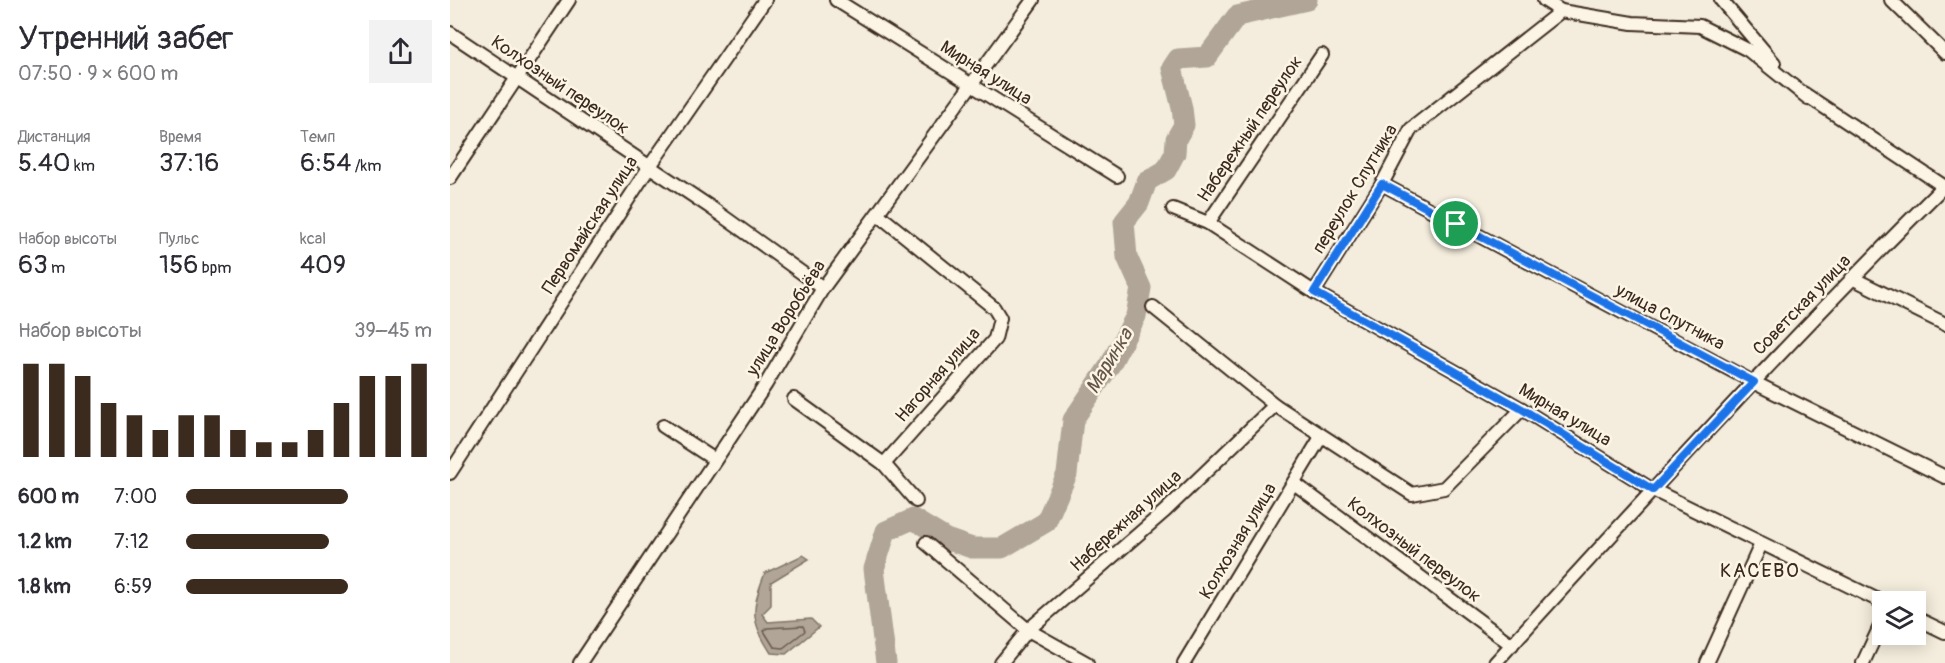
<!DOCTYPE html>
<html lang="ru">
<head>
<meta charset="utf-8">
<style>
  body { margin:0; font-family:Pangolin,sans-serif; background:#f2f2f3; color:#2b2b33; height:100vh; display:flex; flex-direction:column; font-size:22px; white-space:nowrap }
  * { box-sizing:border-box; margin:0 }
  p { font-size:20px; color:#7c7c81 }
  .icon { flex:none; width:33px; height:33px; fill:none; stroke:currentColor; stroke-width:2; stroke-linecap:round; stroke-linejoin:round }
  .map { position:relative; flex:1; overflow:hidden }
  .drawer { display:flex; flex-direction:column; background:#fff; width:450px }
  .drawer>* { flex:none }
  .buttons { position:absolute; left:1422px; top:591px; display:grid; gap:12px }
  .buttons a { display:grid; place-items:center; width:54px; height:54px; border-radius:0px; background:#fff; box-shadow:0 3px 15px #0003; font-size:30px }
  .pin { position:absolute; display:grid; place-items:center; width:51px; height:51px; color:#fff; margin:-26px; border:3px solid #fff; border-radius:50%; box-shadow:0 2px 6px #0007 }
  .round { display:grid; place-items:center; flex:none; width:63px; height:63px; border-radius:0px; background:#f2f2f3 }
  .summary { display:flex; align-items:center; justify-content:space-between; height:102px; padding:0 18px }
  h1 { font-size:33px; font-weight:600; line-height:45px }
  .stats { display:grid; grid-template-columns:repeat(3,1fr); gap:9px; height:102px; padding:6px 18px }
  .stats div { display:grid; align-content:center }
  .stats b { font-size:26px; font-weight:600 }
  .stats small { font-size:16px; font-weight:400 }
  .stats p { font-size:16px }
  .chart { height:168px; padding:12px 18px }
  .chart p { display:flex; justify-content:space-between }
  .chart svg { width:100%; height:108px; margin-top:6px; stroke:#3b2a1e; stroke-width:6 }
  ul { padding:0 18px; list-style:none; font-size:20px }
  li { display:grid; grid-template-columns:96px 72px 1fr; align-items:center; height:45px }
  li i { height:15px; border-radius:8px; background:#3b2a1e }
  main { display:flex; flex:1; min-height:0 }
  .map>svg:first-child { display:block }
  .water { fill:#b0a596; stroke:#817466; stroke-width:1.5 }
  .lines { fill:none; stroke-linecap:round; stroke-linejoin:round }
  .shore { stroke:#6a5b4e; stroke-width:1.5 }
  .river { stroke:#b0a596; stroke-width:21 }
  .minor-casing { stroke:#3b2a1e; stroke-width:16 }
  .minor { stroke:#fcf5e5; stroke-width:12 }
  .route-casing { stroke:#fff; stroke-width:12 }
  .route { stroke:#1a73e8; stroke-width:8 }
  .labels { text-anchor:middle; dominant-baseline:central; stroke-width:5; stroke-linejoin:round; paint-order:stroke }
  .street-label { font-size:18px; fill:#3b2a1e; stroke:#fcf5e5 }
  .water-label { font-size:20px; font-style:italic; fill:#645548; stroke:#fcf5e5 }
  .neighbourhood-label { font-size:20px; letter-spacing:1.5px; fill:#3b2a1e; stroke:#fcf5e5 }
</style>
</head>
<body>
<main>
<section class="drawer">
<div class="summary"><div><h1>Утренний забег</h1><p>07:50 · 9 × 600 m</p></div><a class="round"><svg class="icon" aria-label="share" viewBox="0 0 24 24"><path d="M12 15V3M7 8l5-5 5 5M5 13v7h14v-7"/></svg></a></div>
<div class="stats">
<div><p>Дистанция</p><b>5.40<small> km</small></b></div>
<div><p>Время</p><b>37:16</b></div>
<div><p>Темп</p><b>6:54<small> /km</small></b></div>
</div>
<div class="stats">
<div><p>Набор высоты</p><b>63<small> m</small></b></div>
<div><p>Пульс</p><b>156<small> bpm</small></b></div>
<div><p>kcal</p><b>409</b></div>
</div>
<div class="chart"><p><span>Набор высоты</span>39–45 m</p>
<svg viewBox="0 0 160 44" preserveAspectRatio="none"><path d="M5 44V6M15 44V6M25 44V11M35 44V22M45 44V27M55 44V33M65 44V27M75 44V27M85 44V33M95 44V38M105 44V38M115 44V33M125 44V22M135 44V11M145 44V11M155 44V6"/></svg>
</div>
<ul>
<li><b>600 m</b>7:00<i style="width:66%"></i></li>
<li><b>1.2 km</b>7:12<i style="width:58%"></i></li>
<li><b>1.8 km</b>6:59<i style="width:66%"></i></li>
</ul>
</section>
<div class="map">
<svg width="1495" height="663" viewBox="0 0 1495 663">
  <rect width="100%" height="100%" fill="#f4eddd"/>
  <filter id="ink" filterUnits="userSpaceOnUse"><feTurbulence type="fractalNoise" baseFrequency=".0167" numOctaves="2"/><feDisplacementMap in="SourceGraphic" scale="12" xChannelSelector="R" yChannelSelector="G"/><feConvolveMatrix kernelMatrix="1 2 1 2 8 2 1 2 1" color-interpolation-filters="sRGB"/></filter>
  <g filter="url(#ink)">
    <path class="water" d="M353,555L359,559L321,582V605L312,614L318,622L361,619L369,627L336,654L321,653C300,621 301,609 315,573Z"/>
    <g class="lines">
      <polygon class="shore" points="353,626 355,631 333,648 324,647 314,631 317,628"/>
      <polyline class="river" points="436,663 424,569 436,531 463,519 496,539 522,548 552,548 596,522 617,474 623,420 660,365 686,316 691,288 677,257 674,222 689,203 697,181 716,170 725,153 726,139 734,125 732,108 722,68 728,59 757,57 787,16 857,0"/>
      <defs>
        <g id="minor">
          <polyline points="386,0 667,176"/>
          <polyline points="1094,0 1111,11"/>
          <polyline points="1271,0 1324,63"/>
          <polyline points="1441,0 1495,53"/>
          <polyline points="0,33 260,207 373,288"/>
          <polyline points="1353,93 1495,187"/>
          <polyline points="0,178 119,0"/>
          <polyline points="932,184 1303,382 1495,477"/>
          <polyline points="723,209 758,223 864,292 1072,409 1203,490 1432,602"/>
          <polyline points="429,215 544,308 550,318 545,339 434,464"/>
          <polyline points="758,223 872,55"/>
          <polyline points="1402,278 1495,324"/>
          <polyline points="864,292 932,184 961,129 1111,11 1182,23 1250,26 1298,50 1358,98"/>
          <polyline points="703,307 825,405 962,494 994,488 1072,409"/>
          <polyline points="344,399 434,464 466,501"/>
          <polyline points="213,426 265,460"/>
          <polyline points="0,473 200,166 315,0"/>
          <polyline points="844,483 1062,645"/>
          <polyline points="476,543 578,630 637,663"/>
          <polyline points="1466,618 1495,632"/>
          <polyline points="130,663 316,384 373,288 583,0"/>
          <polyline points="551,663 578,630 715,511 825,405"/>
          <polyline points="734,663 871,437"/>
          <path d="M1045,663C1192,501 1339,340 1494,186"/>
          <polyline points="1257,663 1311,544"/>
          <polyline points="1413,663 1432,622"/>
        </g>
      </defs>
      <use href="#minor" class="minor-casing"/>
      <use href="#minor" class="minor"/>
    </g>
  </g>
  <g class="lines" filter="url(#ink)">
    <defs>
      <polygon id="route" points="932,184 1304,382 1203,490 1072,409 864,292"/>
    </defs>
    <use href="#route" class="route-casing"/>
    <use href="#route" class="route"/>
  </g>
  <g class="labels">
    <g class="street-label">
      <text transform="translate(536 73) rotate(32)">Мирная улица</text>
      <text transform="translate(110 85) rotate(34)">Колхозный переулок</text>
      <text transform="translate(800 129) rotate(-56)">Набережный переулок</text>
      <text transform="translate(905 189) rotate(-59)">переулок Спутника</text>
      <text transform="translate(140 225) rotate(-57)">Первомайская улица</text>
      <text transform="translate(1352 305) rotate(-46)">Советская улица</text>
      <text transform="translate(1220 317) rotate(28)">улица Спутника</text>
      <text transform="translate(336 318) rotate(-58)">улица Воробьёва</text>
      <text transform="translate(488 375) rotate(-49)">Нагорная улица</text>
      <text transform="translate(1115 415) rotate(31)">Мирная улица</text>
      <text transform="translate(676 521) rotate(-42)">Набережная улица</text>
      <text transform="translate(788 541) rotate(-59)">Колхозная улица</text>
      <text transform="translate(964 550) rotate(37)">Колхозный переулок</text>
    </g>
    <g class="water-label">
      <text transform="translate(659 361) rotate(-59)">Маринка</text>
    </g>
    <g class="neighbourhood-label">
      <text x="1310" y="570">КАСЕВО</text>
    </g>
  </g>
</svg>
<div class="buttons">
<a><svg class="icon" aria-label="layers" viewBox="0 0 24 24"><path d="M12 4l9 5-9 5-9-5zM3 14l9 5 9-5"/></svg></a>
</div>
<div class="pin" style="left:1006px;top:224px;background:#1e9e55"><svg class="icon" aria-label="arrive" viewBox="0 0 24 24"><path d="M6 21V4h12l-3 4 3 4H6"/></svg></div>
</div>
</main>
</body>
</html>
